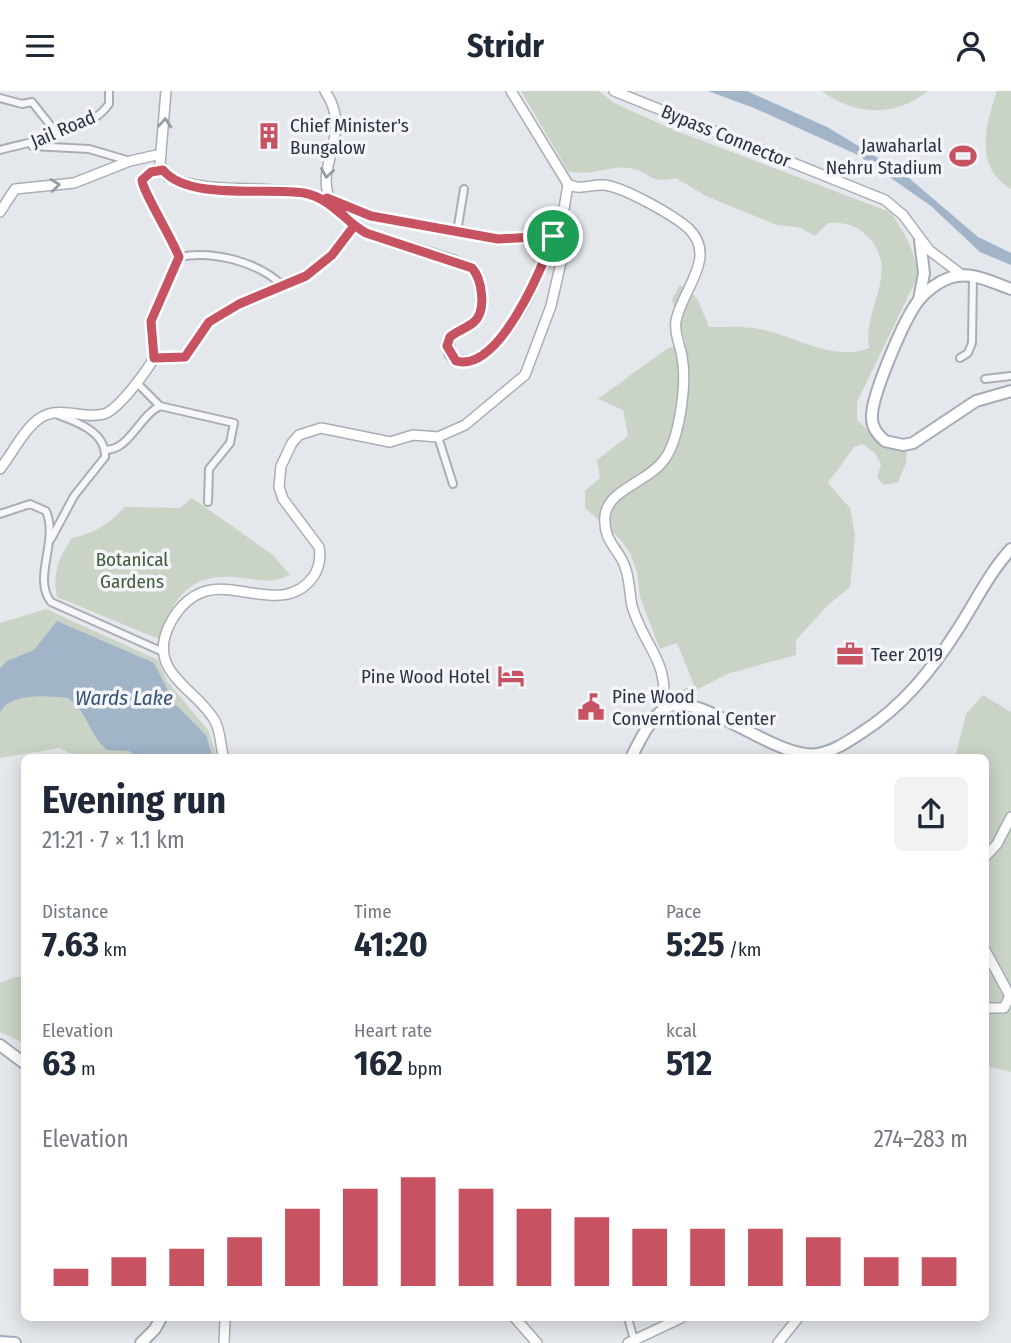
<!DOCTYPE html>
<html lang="en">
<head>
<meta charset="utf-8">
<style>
  body { margin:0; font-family:"Fira Sans Condensed",sans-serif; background:#f2f2f3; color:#1f2937; height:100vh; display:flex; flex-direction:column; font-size:26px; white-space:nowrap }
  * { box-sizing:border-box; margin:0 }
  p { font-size:23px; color:#747a83 }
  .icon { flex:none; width:38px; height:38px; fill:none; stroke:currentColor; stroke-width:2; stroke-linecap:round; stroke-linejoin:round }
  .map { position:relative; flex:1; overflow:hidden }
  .side { position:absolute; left:21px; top:663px; width:968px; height:567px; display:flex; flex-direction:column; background:#fff; border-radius:10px; box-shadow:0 4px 18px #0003 }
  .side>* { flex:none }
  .pin { position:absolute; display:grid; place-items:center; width:60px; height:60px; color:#fff; margin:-30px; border:4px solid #fff; border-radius:50%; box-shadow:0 2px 7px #0007 }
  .round { display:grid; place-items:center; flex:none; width:74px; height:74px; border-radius:10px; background:#f2f2f3 }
  .head { display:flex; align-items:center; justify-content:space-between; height:119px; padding:0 21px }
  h1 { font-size:38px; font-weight:700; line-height:52px }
  .stats { display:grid; grid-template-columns:repeat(3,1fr); gap:10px; height:119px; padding:7px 21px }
  .stats div { display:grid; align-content:center }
  .stats b { font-size:35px; font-weight:700 }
  .stats small { font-size:19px; font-weight:400 }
  .stats p { font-size:19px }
  .chart { height:196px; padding:14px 21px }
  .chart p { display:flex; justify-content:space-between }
  .chart svg { width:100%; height:126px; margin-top:7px; stroke:#c75262; stroke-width:6 }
  header { display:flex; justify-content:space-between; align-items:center; height:91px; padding:0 21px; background:#fff; font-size:32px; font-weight:700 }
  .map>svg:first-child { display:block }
  .green { fill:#c9d4c6 }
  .water { fill:#a1b4c8 }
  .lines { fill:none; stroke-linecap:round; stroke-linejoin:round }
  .street-casing { stroke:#a9aeb5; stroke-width:10 }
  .secondary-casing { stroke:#a9aeb5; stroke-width:12 }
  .primary-casing { stroke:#a4abb6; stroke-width:14 }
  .street { stroke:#f7f7f9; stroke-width:6 }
  .secondary { stroke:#fff; stroke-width:9 }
  .primary { stroke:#fff; stroke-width:10 }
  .oneway { stroke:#969aa1 }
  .route-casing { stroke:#fff; stroke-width:14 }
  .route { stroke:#c75262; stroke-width:9 }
  .labels { text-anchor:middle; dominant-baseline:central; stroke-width:7; stroke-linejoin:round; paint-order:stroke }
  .poi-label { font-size:19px; fill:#2c3443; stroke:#f4f5f8; text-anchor:start }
  .street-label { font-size:19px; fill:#2c3443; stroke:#f4f5f8 }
  .park-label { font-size:19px; fill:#415d3a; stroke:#f4f5f8 }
  .water-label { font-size:21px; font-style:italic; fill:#385274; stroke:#f4f5f8 }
</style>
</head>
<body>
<header><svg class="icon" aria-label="menu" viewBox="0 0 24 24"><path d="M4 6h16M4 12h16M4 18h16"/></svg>Stridr<svg class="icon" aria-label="person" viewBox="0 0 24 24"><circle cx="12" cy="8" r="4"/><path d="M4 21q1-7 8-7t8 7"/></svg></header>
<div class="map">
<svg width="1011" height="1252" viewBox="0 0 1011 1252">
  <rect width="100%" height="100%" fill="#e4e7eb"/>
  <g class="green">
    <path d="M521,0H599L614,12L674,39L890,121C905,142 917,162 917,187L857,311V329L881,352L907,357L906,372L898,391L884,394L877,387L881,373L874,361L862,353L854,356L828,392L850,417L855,444L850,496L828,514L796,549V564L727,583L685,605L679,600L694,594L677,552L660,558L640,506L637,481L630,462L620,448L585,417V400L600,387L597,369L628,345L623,319L598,308L665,259L685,250L672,208L680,194L697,207L709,236C724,236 739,235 753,237C791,242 830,272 869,257C862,220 899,183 871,149C859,135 846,131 828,132L815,145L798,136L777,134L706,105L676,87C647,94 651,80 629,77C609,74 591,86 568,80Z"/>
    <path d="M822,0H928C896,26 855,25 822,0Z"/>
    <path d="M997,0H1011V98C973,76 986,33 997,0Z"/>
    <path d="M192,407L273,464L290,484C271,493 263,489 242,487C192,480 174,504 159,548L57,506C52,483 59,466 72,447C93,442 110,434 124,416L180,417Z"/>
    <polygon points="46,518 158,569 167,590 208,639 218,667 80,667 59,657 0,667 0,532"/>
    <polygon points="983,604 1011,621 1011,981 985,975 985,667 955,667 966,623"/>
    <polygon points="15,886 24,886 24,952 0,941 0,892"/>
  </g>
  <g class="water">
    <polygon points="708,0 747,0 827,36 903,82 978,146 1011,162 1011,174 980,161 931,115 858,64 754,17"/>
    <path d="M57,530L154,572L175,613L206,644L213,667H138L129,660L107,659C89,644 88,621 68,607C48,605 10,601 0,622V577L7,570L34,559Z"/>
  </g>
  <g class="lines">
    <defs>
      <g id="street">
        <polyline points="0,7 22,13 32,11 58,44"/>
        <polyline points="32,55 89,58 130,70"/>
        <path d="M0,59C32,50 88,43 109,13V0"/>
        <polyline points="163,79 151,81 142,94 163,130 179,166"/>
        <polyline points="332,109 384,128 498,148 553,145"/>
        <polyline points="457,141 464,98"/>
        <path d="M154,267L151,230L179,166C213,159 258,171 282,194"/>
        <polyline points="960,267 968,262 972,252 973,185"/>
        <polyline points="985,288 1011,285"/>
        <polyline points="137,292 160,315"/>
        <polyline points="438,346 453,393"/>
        <path d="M105,359C130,359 139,325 160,315L234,332L230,352L209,378L208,411"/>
        <path d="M0,423L30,413L46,420C59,450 32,487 51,511L163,561"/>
        <path d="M51,448L74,405L105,366C106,341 77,331 58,324"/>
        <polyline points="628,1227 634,1249"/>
      </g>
      <g id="secondary">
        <path d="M166,0L160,73L168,86C220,108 288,87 329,112"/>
        <path d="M511,0L568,93C580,100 590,93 604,94C624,96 673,124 688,137C719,166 681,200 676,230C674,243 680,253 682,266C687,291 680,348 664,369C647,392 608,398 605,425C603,449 616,455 624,473C630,487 629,500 632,515C644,557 670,568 663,619"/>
        <polyline points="614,0 885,109 903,124 929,159 962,184"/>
        <polyline points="0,121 15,98 74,92 130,70 161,63"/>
        <polyline points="561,137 568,93"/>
        <path d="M0,378C12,363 24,338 40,327C61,314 83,329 104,323C118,319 146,281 154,267L185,266L209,231L239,213L306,185L333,164L354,135"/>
        <path d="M224,667C220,655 221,641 215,630C197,598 148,582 168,537C175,521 188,505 206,500C239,491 286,523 313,486C320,476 321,467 319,456L283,408L279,396L281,375L292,352L299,344L321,337L390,351L413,344L438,346L465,334L525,284L551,215L567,145L561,137L554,141C540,185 516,246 474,269L456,270L449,263L450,246C457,240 467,237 474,231C488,219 480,194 475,180L454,169L366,142C282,94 363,55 325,0"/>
        <polyline points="985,766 997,753 1011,726"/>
        <polyline points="985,859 1010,905 1004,917 985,917"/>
        <polyline points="515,1227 537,1252"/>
        <polyline points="224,1252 225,1227"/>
        <polyline points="628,1252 681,1227"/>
        <polyline points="778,1252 798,1227"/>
      </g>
      <g id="primary">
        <path d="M1011,198C991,191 970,179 949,187C938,191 926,200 919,209C905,226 870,307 872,328C872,337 878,344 885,350L903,354L913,352L976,310L1011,300"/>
        <polyline points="919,209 924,182 920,149"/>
        <path d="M631,667C639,651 649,629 664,618C696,595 775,670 818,663C834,660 847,651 861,642C902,616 932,579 958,538C976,510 989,482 1011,458"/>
        <polyline points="0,954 24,972"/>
        <polyline points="0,1251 15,1252"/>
        <polyline points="141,1252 155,1238 161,1227"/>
      </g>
    </defs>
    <use href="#street" class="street-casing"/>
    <use href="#secondary" class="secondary-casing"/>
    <use href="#primary" class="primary-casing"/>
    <use href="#street" class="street"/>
    <use href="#secondary" class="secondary"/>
    <use href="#primary" class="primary"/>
  </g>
  <defs><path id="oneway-chevron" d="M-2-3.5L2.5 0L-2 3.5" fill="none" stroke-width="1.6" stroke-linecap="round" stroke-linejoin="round" transform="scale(1.75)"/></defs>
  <g class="oneway">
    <use href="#oneway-chevron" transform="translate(165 32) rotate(-86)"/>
    <use href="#oneway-chevron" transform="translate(327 82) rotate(99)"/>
    <use href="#oneway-chevron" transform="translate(55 94) rotate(-7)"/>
  </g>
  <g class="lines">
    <defs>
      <path id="route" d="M553,145L498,148L371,125L327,107L354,135L332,164L306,185L239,213L209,231L185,266L154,267L151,230L179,166C173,149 142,99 142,89L151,81L163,79C188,110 267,96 304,102C331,107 344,130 366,142L472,177C482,188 487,220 474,231C467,237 457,240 450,246L447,255L456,270C499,282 542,177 553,145"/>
    </defs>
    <use href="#route" class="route-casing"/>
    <use href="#route" class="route"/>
  </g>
  <defs>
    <symbol id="building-bare" viewBox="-9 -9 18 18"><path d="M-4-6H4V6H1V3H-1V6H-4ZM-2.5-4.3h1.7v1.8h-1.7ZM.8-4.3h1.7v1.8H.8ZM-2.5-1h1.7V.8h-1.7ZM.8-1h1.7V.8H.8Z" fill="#c75262" stroke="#f4f5f8" stroke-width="2.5" paint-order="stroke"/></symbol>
    <symbol id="stadium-bare" viewBox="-9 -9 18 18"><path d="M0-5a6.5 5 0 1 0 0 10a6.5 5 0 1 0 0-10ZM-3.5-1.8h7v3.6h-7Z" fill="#c75262" stroke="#f4f5f8" stroke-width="2.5" paint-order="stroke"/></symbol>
    <symbol id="office-bare" viewBox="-9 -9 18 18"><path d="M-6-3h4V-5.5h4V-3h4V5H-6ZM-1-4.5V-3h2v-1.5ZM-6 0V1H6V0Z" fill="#c75262" stroke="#f4f5f8" stroke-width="2.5" paint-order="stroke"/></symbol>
    <symbol id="hotel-bare" viewBox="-9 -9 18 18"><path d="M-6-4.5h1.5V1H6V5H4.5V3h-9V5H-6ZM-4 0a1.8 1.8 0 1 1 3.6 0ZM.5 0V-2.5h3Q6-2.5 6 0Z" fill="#c75262" stroke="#f4f5f8" stroke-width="2.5" paint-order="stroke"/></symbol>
    <symbol id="civic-bare" viewBox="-9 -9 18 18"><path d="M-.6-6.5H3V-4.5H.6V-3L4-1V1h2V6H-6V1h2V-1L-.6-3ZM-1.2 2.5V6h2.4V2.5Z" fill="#c75262" stroke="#f4f5f8" stroke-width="2.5" paint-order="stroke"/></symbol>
  </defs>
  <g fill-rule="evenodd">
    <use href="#building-bare" x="250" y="26" width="38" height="38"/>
    <use href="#stadium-bare" x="944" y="46" width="38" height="38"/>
    <use href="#office-bare" x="831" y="544" width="38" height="38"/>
    <use href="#hotel-bare" x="492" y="566" width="38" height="38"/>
    <use href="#civic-bare" x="572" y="597" width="38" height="38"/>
  </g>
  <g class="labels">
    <g class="poi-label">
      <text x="290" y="34">Chief Minister's<tspan x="290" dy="22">Bungalow</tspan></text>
      <text x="942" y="54" text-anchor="end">Jawaharlal<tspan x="942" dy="22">Nehru Stadium</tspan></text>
      <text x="871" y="563">Teer 2019</text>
      <text x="490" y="585" text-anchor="end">Pine Wood Hotel</text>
      <text x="612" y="605">Pine Wood<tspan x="612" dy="22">Converntional Center</tspan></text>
    </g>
    <g class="street-label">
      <text transform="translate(63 38) rotate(-23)">Jail Road</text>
      <text transform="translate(726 45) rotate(22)">Bypass Connector</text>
    </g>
    <g class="park-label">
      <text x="132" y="468">Botanical<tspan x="132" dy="22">Gardens</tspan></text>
    </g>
    <g class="water-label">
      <text x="124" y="607">Wards Lake</text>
    </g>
  </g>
</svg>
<div class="pin" style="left:553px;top:145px;background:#1e9e55"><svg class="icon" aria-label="arrive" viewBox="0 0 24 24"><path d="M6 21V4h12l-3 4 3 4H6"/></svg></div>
<section class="side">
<div class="head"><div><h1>Evening run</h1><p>21:21 · 7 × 1.1 km</p></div><a class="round"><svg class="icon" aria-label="share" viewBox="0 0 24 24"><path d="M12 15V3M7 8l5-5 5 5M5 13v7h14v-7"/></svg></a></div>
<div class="stats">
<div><p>Distance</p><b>7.63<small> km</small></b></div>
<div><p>Time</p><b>41:20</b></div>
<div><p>Pace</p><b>5:25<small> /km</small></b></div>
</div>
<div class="stats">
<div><p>Elevation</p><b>63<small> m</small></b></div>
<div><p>Heart rate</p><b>162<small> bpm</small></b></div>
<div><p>kcal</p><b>512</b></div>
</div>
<div class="chart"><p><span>Elevation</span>274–283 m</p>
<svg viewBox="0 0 160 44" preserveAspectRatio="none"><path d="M5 44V38M15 44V34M25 44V31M35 44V27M45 44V17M55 44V10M65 44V6M75 44V10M85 44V17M95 44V20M105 44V24M115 44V24M125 44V24M135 44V27M145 44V34M155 44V34"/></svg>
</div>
</section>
</div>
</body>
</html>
